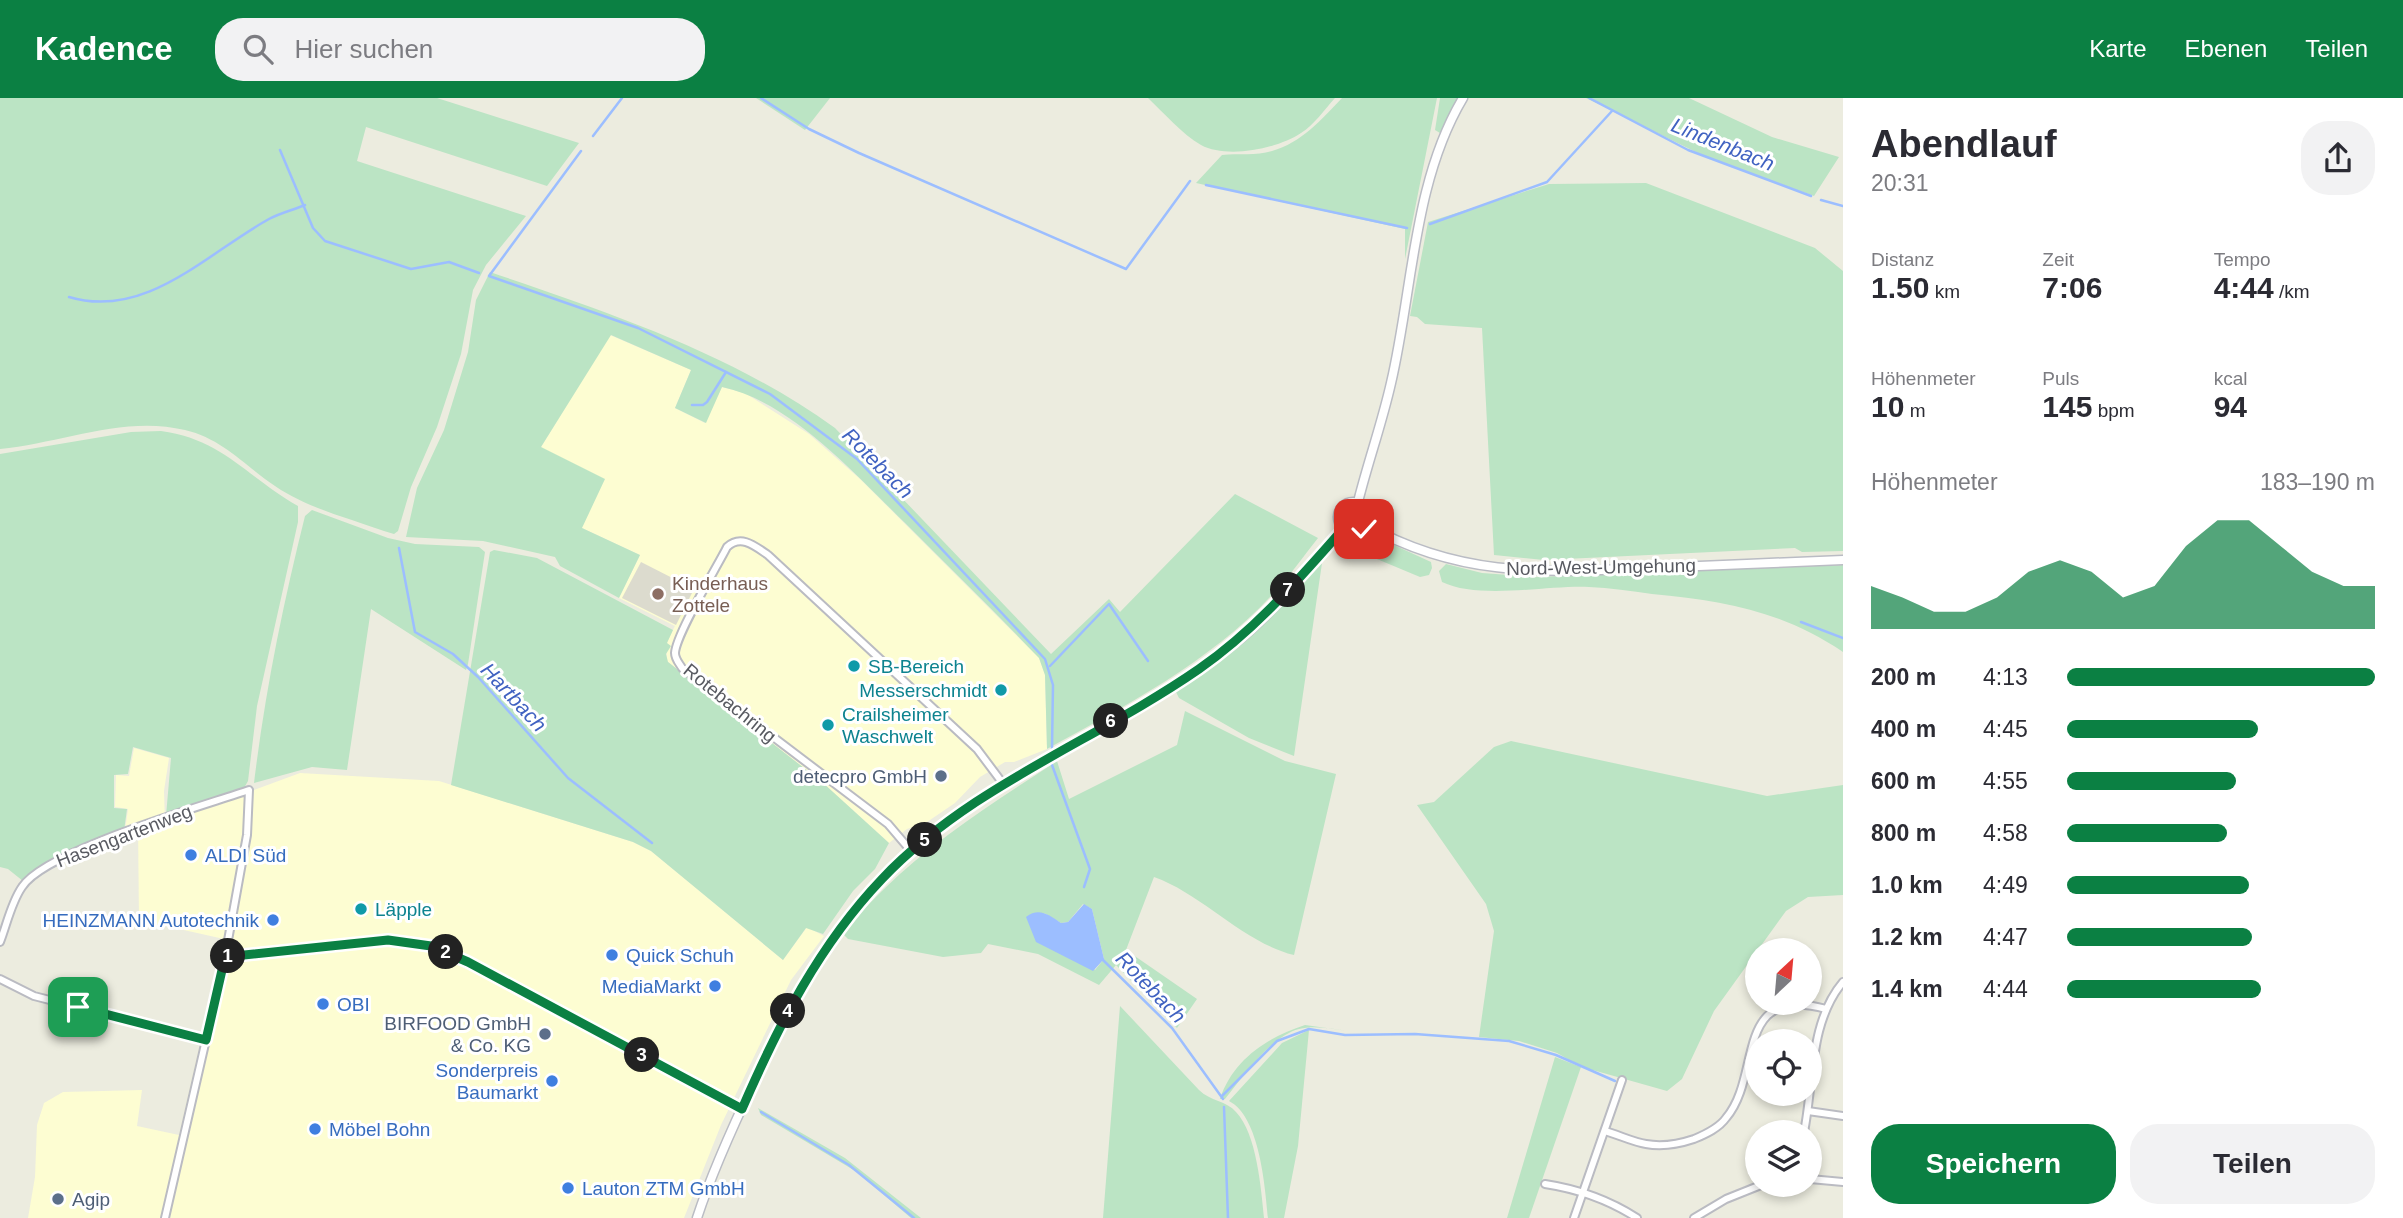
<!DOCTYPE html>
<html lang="de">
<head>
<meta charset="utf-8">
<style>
  body { margin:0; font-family:Arial,sans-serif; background:#f2f2f3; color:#2b2b33; height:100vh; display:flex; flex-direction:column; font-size:26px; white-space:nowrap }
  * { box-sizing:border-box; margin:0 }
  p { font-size:23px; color:#7c7c81 }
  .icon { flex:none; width:38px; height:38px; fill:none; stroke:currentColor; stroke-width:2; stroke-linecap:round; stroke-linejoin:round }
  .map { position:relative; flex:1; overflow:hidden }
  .panel { display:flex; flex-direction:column; background:#fff; width:560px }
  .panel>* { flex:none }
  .needle { width:46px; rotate:26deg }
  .fabs { position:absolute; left:1745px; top:840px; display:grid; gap:14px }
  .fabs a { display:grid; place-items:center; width:77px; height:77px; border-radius:50%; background:#fff; box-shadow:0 4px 10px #0003; font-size:35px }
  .pin { position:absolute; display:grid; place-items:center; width:60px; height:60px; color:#fff; margin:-30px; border-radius:14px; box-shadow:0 4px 10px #0006 }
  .km { position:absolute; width:35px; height:35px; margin:-18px; border-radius:50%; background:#222; color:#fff; font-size:19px; line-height:35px; text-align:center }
  .round { display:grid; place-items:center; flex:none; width:74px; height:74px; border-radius:28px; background:#f2f2f3 }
  .headline { display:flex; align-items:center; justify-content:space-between; height:119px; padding:0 28px }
  h1 { font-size:38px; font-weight:800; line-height:52px }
  .figures { display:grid; grid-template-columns:repeat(3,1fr); gap:10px; height:119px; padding:7px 28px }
  .figures div { display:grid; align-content:center }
  .figures b { font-size:30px; font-weight:800 }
  .figures small { font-size:19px; font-weight:400 }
  .figures p { font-size:19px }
  .chart { height:196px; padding:14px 28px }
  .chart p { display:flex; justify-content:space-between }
  .chart svg { width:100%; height:126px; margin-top:7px; fill:#0b8043; opacity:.7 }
  .action { display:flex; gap:14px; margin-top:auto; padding:14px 28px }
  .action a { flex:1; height:80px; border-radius:28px; background:#0b8043; color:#fff; font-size:28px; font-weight:800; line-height:80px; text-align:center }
  .action a+a { background:#f2f2f3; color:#2b2b33 }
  ul { padding:0 28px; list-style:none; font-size:23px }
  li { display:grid; grid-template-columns:112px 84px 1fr; align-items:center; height:52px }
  li i { height:18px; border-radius:9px; background:#0b8043 }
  header { display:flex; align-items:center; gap:42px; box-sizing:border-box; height:98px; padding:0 35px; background:#0b8043; color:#fff }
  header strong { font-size:33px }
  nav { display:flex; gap:38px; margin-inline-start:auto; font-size:24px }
  .search { width:490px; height:63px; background:#f2f2f3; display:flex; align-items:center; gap:18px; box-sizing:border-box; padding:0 24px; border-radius:28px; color:#7c7c81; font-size:26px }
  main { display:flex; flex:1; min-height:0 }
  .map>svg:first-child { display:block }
  .commercial { fill:#fdfdd2 }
  .education { fill:#dcdbce }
  .green { fill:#bbe4c4; fill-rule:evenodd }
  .water { fill:#9cbeff }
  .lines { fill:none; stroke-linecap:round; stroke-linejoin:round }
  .stream { stroke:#9cbeff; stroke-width:2.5 }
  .street-casing { stroke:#babbc2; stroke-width:10 }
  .secondary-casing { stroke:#babcc4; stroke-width:11 }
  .street { stroke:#fff; stroke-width:6 }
  .secondary { stroke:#fff; stroke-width:8 }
  .route-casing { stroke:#fff; stroke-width:14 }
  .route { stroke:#0b8043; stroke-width:9 }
  .education-dot { fill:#8d6e63; stroke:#fff; stroke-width:2.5 }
  .culture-dot { fill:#0f9aa8; stroke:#fff; stroke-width:2.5 }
  .service-dot { fill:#5c6f8a; stroke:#fff; stroke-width:2.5 }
  .shop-dot { fill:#3f7fe0; stroke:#fff; stroke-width:2.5 }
  .labels { text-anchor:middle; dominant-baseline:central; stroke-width:6; stroke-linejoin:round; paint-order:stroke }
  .street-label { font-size:19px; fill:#585a61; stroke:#fff }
  .education-label { font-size:19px; fill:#785e54; stroke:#fff; text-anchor:start }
  .culture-label { font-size:19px; fill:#0d838f; stroke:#fff; text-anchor:start }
  .service-label { font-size:19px; fill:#4e5e75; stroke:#fff; text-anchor:end }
  .shop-label { font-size:19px; fill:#366cbe; stroke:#fff; text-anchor:start }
  .water-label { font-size:21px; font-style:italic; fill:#4062c1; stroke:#fff }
</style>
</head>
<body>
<header>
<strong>Kadence</strong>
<div class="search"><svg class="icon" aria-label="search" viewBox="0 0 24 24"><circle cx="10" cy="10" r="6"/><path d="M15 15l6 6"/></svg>Hier suchen</div>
<nav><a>Karte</a><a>Ebenen</a><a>Teilen</a></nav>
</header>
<main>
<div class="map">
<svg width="1843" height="1120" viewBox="0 0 1843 1120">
  <rect width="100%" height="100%" fill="#ececdf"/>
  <g class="commercial">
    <polygon points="610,237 691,272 675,310 705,325 722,289 745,295 809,336 860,381 1039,560 1045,577 1047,651 1014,664 1005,664 980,679 955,705 927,724 907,731 889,745 822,684 667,563 666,546 675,528 619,500 640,457 582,430 541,349"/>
    <polygon points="134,650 169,660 164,693 165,725 300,675 439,683 633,744 651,753 783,862 807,829 824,838 791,882 721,1027 684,1120 28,1120 35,1079 37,1027 44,1005 63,994 142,992 137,1028 179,1037 224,841 139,822 138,728 125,732 128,711 115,709 116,677 129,678"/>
  </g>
  <polygon class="education" points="641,464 694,491 676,527 622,500"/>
  <g class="green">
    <path d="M0,0H437L579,45L547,88L366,29L357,63L526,118L486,167L473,192L461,256L437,329L411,389L398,433L394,436L384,433C348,420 307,410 275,388C245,368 223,341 185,332C124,317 61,345 0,351Z"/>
    <polygon points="756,0 830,0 805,32"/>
    <path d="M1148,0H1335C1325,11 1314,27 1301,35C1277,51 1227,61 1201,47C1182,36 1164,15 1148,0Z"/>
    <path d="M1342,0H1437L1405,161V131L1196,85L1222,57C1238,55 1256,58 1272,53C1301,45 1322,21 1342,0Z"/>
    <polygon points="1440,0 1458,0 1440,35 1435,32"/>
    <polygon points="1586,0 1689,0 1772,39 1839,59 1814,98 1706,59"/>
    <polygon points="1646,85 1815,150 1843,173 1843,453 1802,454 1795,450 1544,462 1494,457 1482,230 1425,226 1417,219 1410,218 1428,124 1549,86"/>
    <path d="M490,174C610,215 731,255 835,330L1051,556L1109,501L1120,514L1235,396L1318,440C1303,459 1288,480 1271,498C1211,563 1124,609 1047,651L1045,577L1039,560C995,514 949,469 904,424C855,376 790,303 722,289L706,325L675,310L691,272L611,237L541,349L605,381L582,430L640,457L619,500L560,468L555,459L483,443L406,439L417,390L444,332L468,254L476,202Z"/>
    <path d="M161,333C222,341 247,379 298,408V424L257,608L248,683L244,690L166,718L171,660L133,649L128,676L114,677V710L127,711L124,733C90,745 48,755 23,783L8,771L0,769V356L131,334Z"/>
    <path d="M312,412L388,440L415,446L479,449L485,454L468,566L466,572L371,511L347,672L312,669L254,685C265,594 283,506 305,418Z"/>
    <polygon points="1355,437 1383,442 1431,464 1432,470 1429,477 1420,479 1341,446"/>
    <polygon points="494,452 537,460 673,532 667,545 671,548 666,556 668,564 822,684 889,745 875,771 853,793 823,836 806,830 783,862 651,753 633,744 451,687 490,454"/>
    <polygon points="1322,465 1294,658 1249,640 1179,600 1176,594 1239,546"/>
    <path d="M1446,466L1482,475L1536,479L1843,467V554C1782,513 1725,503 1652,496C1631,493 1610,490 1589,489C1548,487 1479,502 1442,484L1439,473Z"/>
    <path d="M1185,613L1285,663L1336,676L1294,857C1242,844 1204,797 1154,779L1126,852L1197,901L1177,930L1116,867L1099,887L1038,856L988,846L981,855L943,859L848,841L844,837C853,820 870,805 883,792C935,741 996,703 1057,663L1069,701L1177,647ZM1083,806L1092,811L1104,861L1095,872L1044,815L1061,825L1068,824Z"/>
    <polygon points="1511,643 1767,698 1843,687 1843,797 1808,799 1786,813 1714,913 1682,981 1667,993 1582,969 1557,955 1519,943 1479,939 1494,833 1486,806 1417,707 1434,704 1494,649"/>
    <path d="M1120,908L1199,992C1210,1003 1227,1003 1236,1014C1257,1036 1261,1091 1264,1120H1103Z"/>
    <path d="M1305,927L1348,933C1332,931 1315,927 1299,931C1271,938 1242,980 1225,1001H1220C1233,961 1268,939 1305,927Z"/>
    <path d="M1309,932L1298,1048L1284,1120H1268C1265,1089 1260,1019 1229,1003L1282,945Z"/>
    <polygon points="1555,959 1581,969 1529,1120 1507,1120"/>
    <polygon points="758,1010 845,1060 921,1120 911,1120 857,1074 761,1017"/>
  </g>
  <path class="water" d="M1084,806L1092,811L1104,861L1093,873L1036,844L1026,819C1039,809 1049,817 1061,825L1068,824Z"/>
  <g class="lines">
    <g class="stream">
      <polyline points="761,0 809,31 859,55 1126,171 1190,83"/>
      <polyline points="1589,0 1688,52 1811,98"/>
      <polyline points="593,38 622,0"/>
      <polyline points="280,52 313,130 325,143 411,171 449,164 479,175"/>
      <polyline points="581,53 489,178 638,230 770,296 857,361 1045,561 1053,587 1052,650"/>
      <polyline points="1206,87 1407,130"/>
      <polyline points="1821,102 1843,108"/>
      <polyline points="1430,126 1547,84 1612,13"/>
      <path d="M69,199C146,222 207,155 269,121C280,115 293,112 305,107"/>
      <polyline points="692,307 703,307 707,304 726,274"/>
      <polyline points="399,450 415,534 453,556 478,579 568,680 652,745"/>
      <polyline points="1801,524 1843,540"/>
      <polyline points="1050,568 1109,506 1148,563"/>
      <polyline points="1052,667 1090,771 1084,789"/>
      <polyline points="1101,860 1172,930 1223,1001"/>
      <polyline points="1222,998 1277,943 1309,931 1345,937 1415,936 1509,943 1556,957 1615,983"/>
      <polyline points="1224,1009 1228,1120"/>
      <polyline points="761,1014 849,1067 914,1120"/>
    </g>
    <defs>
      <g id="street">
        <path d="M911,753L888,726L682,570C679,565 675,561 675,555C676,536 717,469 727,449C741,436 755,448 768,457L977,651L1004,687"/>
        <path d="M0,844C7,826 11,805 22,789C46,752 203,708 249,692L247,737L225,859"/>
        <polyline points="0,881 34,898 206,942"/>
        <polyline points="1808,1013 1843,1018"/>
        <path d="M1605,1033C1619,1037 1633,1044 1646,1046C1662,1049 1679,1046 1694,1041C1706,1036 1719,1030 1726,1020C1763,977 1732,886 1826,911"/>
        <path d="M1804,1034C1814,985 1809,924 1843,884"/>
        <polyline points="1810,1081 1843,1084"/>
        <path d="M1545,1086C1578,1091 1609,1102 1637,1120"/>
        <polyline points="165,1120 225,859 388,842 431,848 468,864 742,1011"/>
        <polyline points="1574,1120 1622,982"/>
        <polyline points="1694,1120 1726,1101 1761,1087"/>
      </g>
      <g id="secondary">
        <circle cx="1353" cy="419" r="15"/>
        <path d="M1358,404C1368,364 1382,325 1391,285C1413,191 1413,84 1463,0"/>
        <path d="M1366,427C1462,481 1547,474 1651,470C1715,467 1779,465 1843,462"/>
        <path d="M697,1120C712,1074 733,1028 754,984C794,899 838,816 910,754C1008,670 1133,626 1234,546C1275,513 1309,470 1343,431"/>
      </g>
    </defs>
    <use href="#street" class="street-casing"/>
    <use href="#secondary" class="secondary-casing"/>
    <use href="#street" class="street"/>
    <use href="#secondary" class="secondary"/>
  </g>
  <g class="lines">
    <defs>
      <path id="route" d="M78,909L206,942L225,859L388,842L431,848L468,864L742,1011C778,928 819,847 882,781C970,688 1095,643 1199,571C1255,532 1298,482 1343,431L1351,435L1364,431"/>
    </defs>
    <use href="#route" class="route-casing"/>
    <use href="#route" class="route"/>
  </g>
  <circle class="education-dot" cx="658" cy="496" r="7"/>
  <g class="culture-dot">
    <circle cx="854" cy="568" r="7"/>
    <circle cx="1001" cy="592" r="7"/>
    <circle cx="828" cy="627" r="7"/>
    <circle cx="361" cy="811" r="7"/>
  </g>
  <g class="service-dot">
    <circle cx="941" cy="678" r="7"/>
    <circle cx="545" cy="936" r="7"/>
    <circle cx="58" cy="1101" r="7"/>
  </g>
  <g class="shop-dot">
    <circle cx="191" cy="757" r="7"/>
    <circle cx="273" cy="822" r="7"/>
    <circle cx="612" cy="857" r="7"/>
    <circle cx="715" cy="888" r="7"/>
    <circle cx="323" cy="906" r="7"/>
    <circle cx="552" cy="983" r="7"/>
    <circle cx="315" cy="1031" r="7"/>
    <circle cx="568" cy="1090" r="7"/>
  </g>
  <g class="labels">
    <g class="street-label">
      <text transform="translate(1601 469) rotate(-1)">Nord-West-Umgehung</text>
      <text transform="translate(730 605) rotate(39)">Rotebachring</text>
      <text transform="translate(124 738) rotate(-21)">Hasengartenweg</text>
    </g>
    <g class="education-label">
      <text x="672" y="485">Kinderhaus<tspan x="672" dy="22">Zottele</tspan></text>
    </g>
    <g class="culture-label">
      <text x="868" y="568">SB-Bereich</text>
      <text x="987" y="592" text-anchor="end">Messerschmidt</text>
      <text x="842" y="616">Crailsheimer<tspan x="842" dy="22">Waschwelt</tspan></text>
      <text x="375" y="811">Läpple</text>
    </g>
    <g class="service-label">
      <text x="927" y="678">detecpro GmbH</text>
      <text x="531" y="925">BIRFOOD GmbH<tspan x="531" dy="22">&amp; Co. KG</tspan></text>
      <text x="72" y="1101" text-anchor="start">Agip</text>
    </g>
    <g class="shop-label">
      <text x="205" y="757">ALDI Süd</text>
      <text x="259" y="822" text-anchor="end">HEINZMANN Autotechnik</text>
      <text x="626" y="857">Quick Schuh</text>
      <text x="701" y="888" text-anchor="end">MediaMarkt</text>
      <text x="337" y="906">OBI</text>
      <text x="538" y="972" text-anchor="end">Sonderpreis<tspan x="538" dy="22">Baumarkt</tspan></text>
      <text x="329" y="1031">Möbel Bohn</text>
      <text x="582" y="1090">Lauton ZTM GmbH</text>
    </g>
    <g class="water-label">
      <text transform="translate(1723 46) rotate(22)">Lindenbach</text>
      <text transform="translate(878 365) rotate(45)">Rotebach</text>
      <text transform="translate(514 599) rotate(47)">Hartbach</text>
      <text transform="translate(1151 889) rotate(46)">Rotebach</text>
    </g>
  </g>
</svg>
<div class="fabs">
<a><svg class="needle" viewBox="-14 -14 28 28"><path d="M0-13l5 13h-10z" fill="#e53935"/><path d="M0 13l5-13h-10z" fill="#7c7c81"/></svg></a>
<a><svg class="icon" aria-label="locate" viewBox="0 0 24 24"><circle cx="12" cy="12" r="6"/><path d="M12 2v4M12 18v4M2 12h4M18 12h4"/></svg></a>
<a><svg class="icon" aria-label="layers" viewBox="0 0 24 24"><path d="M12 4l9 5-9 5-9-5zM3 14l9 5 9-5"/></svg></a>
</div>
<div class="pin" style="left:78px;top:909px;background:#1e9e55"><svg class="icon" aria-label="arrive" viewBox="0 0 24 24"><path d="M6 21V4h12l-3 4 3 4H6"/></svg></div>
<div class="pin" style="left:1364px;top:431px;background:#d93025"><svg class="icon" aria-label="check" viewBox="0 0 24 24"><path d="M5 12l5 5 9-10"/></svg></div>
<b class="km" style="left:228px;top:858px">1</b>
<b class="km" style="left:446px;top:854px">2</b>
<b class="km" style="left:642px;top:957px">3</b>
<b class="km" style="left:788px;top:913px">4</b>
<b class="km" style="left:925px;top:742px">5</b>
<b class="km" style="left:1111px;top:623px">6</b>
<b class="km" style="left:1288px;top:492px">7</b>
</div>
<section class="panel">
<div class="headline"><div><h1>Abendlauf</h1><p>20:31</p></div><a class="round"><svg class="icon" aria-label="share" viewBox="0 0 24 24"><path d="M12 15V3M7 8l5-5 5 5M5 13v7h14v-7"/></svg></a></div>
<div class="figures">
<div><p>Distanz</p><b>1.50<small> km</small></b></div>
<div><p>Zeit</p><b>7:06</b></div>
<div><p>Tempo</p><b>4:44<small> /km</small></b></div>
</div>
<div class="figures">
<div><p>Höhenmeter</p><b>10<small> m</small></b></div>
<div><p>Puls</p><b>145<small> bpm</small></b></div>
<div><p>kcal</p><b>94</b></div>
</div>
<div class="chart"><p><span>Höhenmeter</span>183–190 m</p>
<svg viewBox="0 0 160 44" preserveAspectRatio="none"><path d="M0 44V29L10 33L20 38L30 38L40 33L50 24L60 20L70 24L80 33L90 29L100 15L110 6L120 6L130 15L140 24L150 29L160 29V44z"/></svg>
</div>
<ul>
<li><b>200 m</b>4:13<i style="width:100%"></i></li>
<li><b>400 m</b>4:45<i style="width:62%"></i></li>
<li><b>600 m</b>4:55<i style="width:55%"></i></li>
<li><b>800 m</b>4:58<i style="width:52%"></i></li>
<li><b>1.0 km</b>4:49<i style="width:59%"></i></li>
<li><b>1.2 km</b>4:47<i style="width:60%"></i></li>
<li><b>1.4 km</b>4:44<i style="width:63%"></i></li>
</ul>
<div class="action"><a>Speichern</a><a>Teilen</a></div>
</section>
</main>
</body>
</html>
